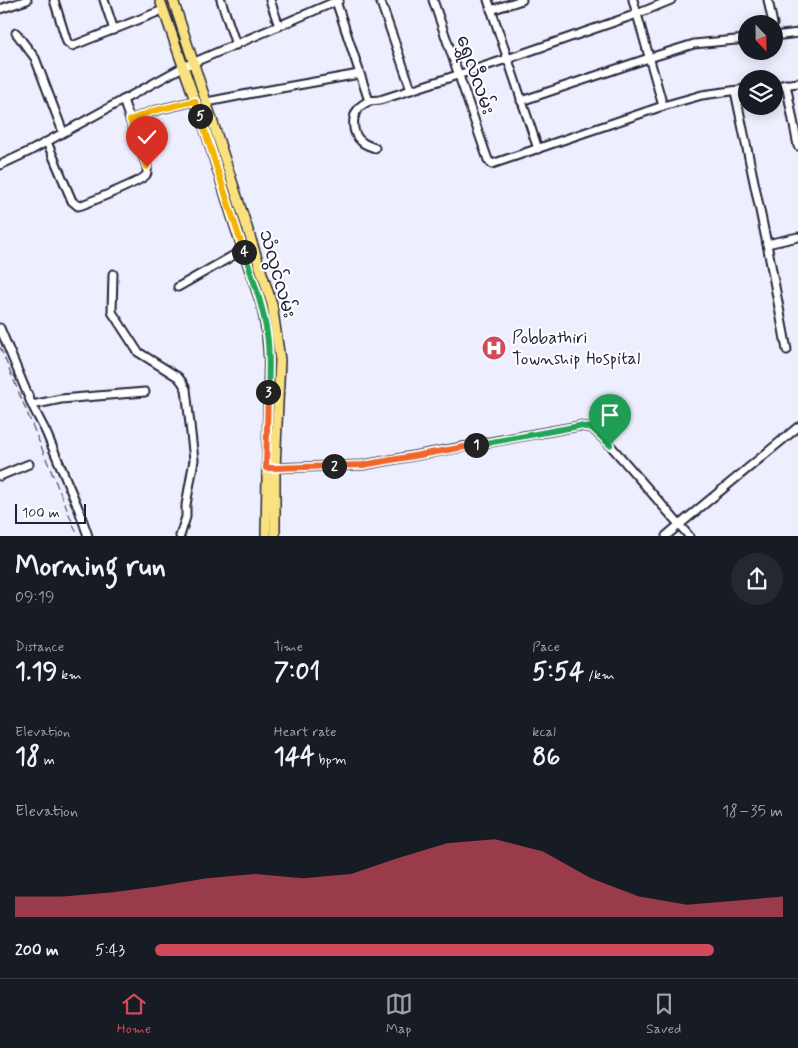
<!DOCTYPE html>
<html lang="en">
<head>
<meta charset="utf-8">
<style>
  body { margin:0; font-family:Mynerve,"Noto Sans Myanmar",sans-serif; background:#242831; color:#f1f3f6; height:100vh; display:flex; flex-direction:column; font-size:19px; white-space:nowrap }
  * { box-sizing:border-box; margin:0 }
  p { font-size:16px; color:#9ea1a6 }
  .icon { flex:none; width:28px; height:28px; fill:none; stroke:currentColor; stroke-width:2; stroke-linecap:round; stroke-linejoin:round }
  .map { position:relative; height:536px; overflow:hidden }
  .panel { display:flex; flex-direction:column; background:#171b24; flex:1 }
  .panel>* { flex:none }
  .needle { width:32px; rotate:158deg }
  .buttons { position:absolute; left:738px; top:15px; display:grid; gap:10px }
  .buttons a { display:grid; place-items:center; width:45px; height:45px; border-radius:50%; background:#171b24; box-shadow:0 2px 12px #0003; font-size:25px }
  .scale { position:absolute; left:15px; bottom:12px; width:71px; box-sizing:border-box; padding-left:5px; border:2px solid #22223b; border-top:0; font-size:14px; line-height:18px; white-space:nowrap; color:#22223b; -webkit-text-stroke:4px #fff; paint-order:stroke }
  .pin { position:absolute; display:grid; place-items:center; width:42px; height:42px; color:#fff; margin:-51px -21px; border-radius:50% 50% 50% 0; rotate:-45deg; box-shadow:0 0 5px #0007 }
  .pin .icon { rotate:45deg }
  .km { position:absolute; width:25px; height:25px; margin:-12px; border-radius:50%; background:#222; color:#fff; font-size:14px; line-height:25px; text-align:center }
  .round { display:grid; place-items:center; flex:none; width:52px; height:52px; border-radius:26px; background:#242831 }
  .headline { display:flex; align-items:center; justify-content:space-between; height:85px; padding:0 15px }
  h1 { font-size:28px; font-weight:700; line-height:38px }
  .figures { display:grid; grid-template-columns:repeat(3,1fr); gap:8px; height:85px; padding:5px 15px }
  .figures div { display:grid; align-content:center }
  .figures b { font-size:25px; font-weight:700 }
  .figures small { font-size:14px; font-weight:400 }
  .figures p { font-size:14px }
  .chart { height:140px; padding:10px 15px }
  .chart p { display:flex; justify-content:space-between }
  .chart svg { width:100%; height:90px; margin-top:5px; fill:#d1495b; opacity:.7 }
  ul { padding:0 15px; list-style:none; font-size:16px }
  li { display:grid; grid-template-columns:80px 60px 1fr; align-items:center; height:38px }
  li i { height:12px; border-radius:6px; background:#d1495b }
  .menu { display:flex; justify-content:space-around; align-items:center; height:70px; border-top:1px solid #363941; background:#171b24; font-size:14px; color:#9ea1a6 }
  .menu a { display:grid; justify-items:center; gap:2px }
  .menu .on { color:#d1495b }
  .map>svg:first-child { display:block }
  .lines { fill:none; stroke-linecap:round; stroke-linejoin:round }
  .minor-casing { stroke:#22223b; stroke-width:11 }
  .major-casing { stroke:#22223b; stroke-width:12 }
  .minor { stroke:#fff; stroke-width:7 }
  .major { stroke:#fae180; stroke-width:9 }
  .rail { stroke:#22223b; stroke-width:1; stroke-dasharray:8 4; stroke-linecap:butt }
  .split-1-casing { stroke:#fff; stroke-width:10 }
  .split-2-casing { stroke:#fff; stroke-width:10 }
  .split-3-casing { stroke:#fff; stroke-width:10 }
  .split-4-casing { stroke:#fff; stroke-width:10 }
  .split-5-casing { stroke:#fff; stroke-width:10 }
  .split-6-casing { stroke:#fff; stroke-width:10 }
  .split-1 { stroke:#22a559; stroke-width:6 }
  .split-2 { stroke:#f0652b; stroke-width:6 }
  .split-3 { stroke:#f0652b; stroke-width:6 }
  .split-4 { stroke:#22a559; stroke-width:6 }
  .split-5 { stroke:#f5b400; stroke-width:6 }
  .split-6 { stroke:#f5b400; stroke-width:6 }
  .labels { text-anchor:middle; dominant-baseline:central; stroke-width:4; stroke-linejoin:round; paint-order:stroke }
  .street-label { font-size:18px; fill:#22223b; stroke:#fff }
  .poi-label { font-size:18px; fill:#22223b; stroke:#fff; text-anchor:start }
</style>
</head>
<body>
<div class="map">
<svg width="798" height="536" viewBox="0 0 798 536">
  <rect width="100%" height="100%" fill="#eeeffe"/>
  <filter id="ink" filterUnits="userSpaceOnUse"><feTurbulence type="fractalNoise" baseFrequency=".02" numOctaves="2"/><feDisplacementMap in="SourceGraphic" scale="10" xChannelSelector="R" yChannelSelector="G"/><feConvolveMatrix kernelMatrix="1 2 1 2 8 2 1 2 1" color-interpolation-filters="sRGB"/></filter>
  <g filter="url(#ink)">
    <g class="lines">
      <defs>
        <g id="minor">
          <polyline points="54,0 67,42 72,46 163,10"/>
          <polyline points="104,0 114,30"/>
          <polyline points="221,0 236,45"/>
          <polyline points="270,0 279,26"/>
          <polyline points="380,0 411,89"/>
          <polyline points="433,0 488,160 492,164 663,106 702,95 746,89"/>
          <polyline points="488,0 538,149"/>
          <polyline points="633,0 663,106"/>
          <polyline points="768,0 773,24"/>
          <polyline points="336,1 369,101 380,100 507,59 637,14 671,0"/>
          <polyline points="0,9 27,0"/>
          <polyline points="491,10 522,0"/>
          <polyline points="16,33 35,58 63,132"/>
          <polyline points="774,36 798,33"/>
          <polyline points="786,84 798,146"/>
          <polyline points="774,86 798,83"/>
          <polyline points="735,91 767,244 787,350"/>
          <path d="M369,101C365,103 361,105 359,108C351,117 352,134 361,141C365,145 370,146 375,148"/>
          <polyline points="521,101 649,58 694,44 746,39"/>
          <polyline points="207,102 253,93 359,74"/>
          <polyline points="130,120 153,111 195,101"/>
          <path d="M47,142L72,201L78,206L82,205C92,201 142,181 146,175C148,172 147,170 147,167L123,100"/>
          <polyline points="0,165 30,151 183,67 339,0"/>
          <polyline points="767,244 798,237"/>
          <polyline points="113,274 112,312 138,352 178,377 182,382 186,389 194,460 186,505 186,517 180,536"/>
          <polyline points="178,287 243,250"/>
          <polyline points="0,328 32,405 46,432 79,510 88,536"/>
          <polyline points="32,405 61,399 145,392"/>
          <polyline points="272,468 363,465 579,426 592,428 610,445 689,536"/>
          <polyline points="0,476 29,464"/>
          <polyline points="666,536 673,530 798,427"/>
        </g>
        <g id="major">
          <polyline points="160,0 205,129 234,223 262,306 267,334 269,360 266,536"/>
          <polyline points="173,0 272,304 280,360 275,468 275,536"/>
        </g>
      </defs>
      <use href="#minor" class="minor-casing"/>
      <use href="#major" class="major-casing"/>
      <use href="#minor" class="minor"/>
      <use href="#major" class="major"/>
      <polyline class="rail" points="0,347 78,536"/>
    </g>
  </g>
  <g class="lines" filter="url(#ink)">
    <defs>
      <polyline id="split-1" points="476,445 579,426 592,428 610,445"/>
      <polyline id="split-2" points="334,466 363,465 476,445"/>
      <polyline id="split-3" points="268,392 266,468 275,468 334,466"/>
      <path id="split-4" d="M244,252C253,279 263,306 267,334C270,353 269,373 268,392"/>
      <polyline id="split-5" points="200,116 244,252"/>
      <polyline id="split-6" points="147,167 130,120 153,111 195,101 200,116"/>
    </defs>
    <use href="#split-1" class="split-1-casing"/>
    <use href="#split-2" class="split-2-casing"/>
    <use href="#split-3" class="split-3-casing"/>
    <use href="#split-4" class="split-4-casing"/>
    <use href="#split-5" class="split-5-casing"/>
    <use href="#split-6" class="split-6-casing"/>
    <use href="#split-1" class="split-1"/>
    <use href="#split-2" class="split-2"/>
    <use href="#split-3" class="split-3"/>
    <use href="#split-4" class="split-4"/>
    <use href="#split-5" class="split-5"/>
    <use href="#split-6" class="split-6"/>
  </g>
  <defs>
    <symbol id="hospital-disc" viewBox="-11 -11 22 22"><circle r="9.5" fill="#d1495b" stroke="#fff"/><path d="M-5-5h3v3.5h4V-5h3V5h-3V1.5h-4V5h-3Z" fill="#fff"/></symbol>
  </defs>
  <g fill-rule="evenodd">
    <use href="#hospital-disc" x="480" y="334" width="28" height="28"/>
  </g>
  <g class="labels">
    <g class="street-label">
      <text transform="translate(475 75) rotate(71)">ရွှေလီလမ်း</text>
      <text transform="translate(277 274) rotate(74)">သံလွင်လမ်း</text>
    </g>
    <g class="poi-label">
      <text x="512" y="338">Pobbathiri<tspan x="512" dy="21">Township Hospital</tspan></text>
    </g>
  </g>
</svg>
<div class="buttons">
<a><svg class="needle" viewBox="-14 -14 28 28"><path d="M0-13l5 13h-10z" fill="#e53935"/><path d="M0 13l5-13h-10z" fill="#9ea1a6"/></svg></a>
<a><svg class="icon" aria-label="layers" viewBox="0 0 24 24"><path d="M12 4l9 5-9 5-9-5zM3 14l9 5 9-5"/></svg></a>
</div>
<div class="scale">100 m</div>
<div class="pin" style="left:610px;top:445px;background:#1e9e55"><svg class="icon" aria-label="arrive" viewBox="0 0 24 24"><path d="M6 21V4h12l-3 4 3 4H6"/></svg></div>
<div class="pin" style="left:147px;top:167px;background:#d93025"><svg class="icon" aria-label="check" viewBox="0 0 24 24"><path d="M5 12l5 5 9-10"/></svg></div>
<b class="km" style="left:476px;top:445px">1</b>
<b class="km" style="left:334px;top:466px">2</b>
<b class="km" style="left:268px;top:392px">3</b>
<b class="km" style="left:244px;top:252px">4</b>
<b class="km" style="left:200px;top:116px">5</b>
</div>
<section class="panel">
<div class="headline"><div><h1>Morning run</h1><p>09:19</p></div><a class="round"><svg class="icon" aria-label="share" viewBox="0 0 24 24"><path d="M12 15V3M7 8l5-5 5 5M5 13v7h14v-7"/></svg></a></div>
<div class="figures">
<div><p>Distance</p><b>1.19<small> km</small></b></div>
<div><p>Time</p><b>7:01</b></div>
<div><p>Pace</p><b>5:54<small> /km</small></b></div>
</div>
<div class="figures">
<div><p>Elevation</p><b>18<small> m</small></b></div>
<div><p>Heart rate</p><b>144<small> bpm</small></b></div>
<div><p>kcal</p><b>86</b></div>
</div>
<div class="chart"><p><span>Elevation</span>18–35 m</p>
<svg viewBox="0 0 160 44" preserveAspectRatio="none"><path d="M0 44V34L10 34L20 32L30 29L40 25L50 23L60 25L70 23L80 15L90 8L100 6L110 12L120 25L130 34L140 38L150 36L160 34V44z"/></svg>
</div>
<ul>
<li><b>200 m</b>5:43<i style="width:89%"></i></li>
</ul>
</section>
<nav class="menu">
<a class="on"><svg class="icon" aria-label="home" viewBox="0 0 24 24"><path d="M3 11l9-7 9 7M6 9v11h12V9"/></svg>Home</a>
<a><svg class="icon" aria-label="map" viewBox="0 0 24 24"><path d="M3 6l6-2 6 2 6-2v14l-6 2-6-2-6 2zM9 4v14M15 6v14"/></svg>Map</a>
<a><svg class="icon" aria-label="saved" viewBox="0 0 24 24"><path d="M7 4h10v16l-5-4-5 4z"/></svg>Saved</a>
</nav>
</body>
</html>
